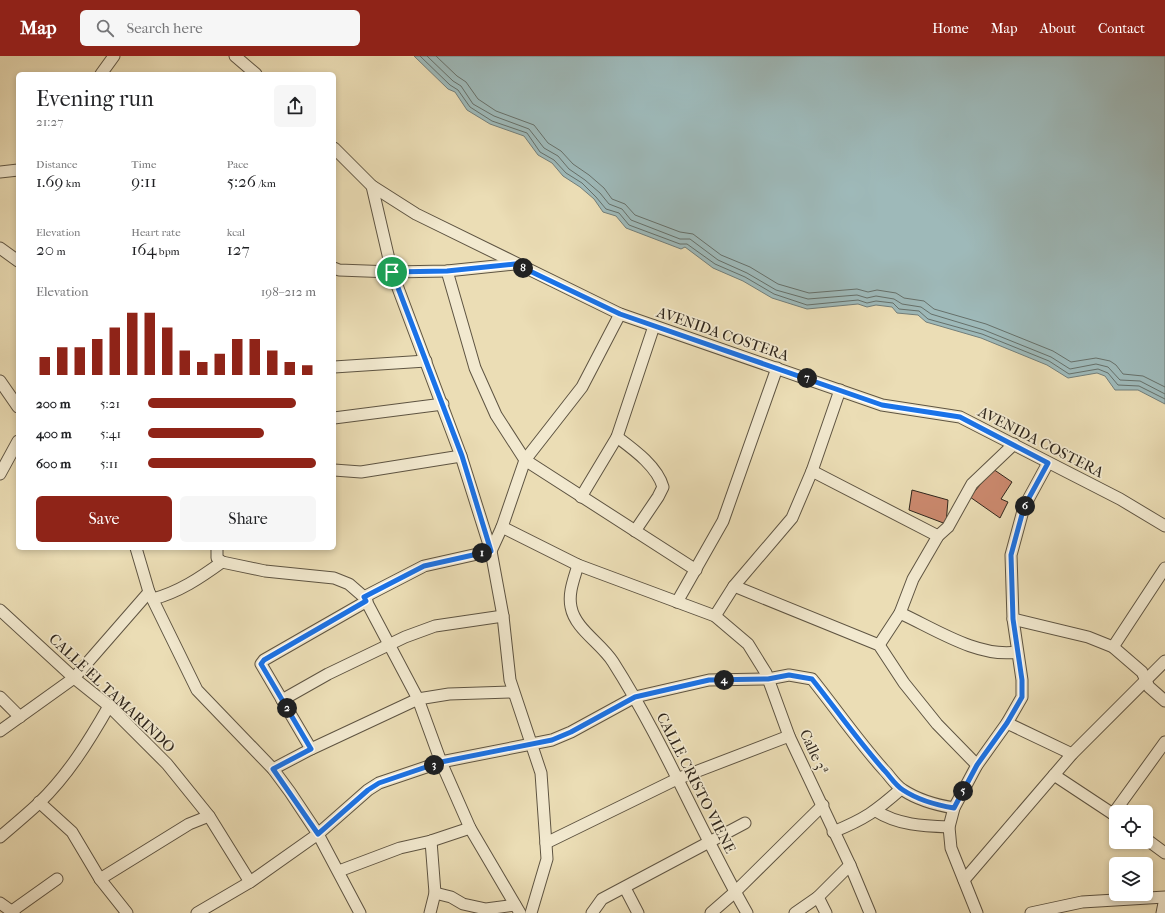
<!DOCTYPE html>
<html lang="en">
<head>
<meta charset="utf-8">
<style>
  body { margin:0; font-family:"IM FELL French Canon",serif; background:#f6f6f6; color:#202124; height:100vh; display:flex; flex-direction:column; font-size:15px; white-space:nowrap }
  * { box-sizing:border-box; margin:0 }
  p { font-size:13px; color:#757577 }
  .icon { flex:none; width:22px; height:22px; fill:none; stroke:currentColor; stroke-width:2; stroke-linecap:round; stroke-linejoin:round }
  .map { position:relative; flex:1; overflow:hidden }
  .drawer { position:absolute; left:16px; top:16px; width:320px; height:478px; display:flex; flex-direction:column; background:#fff; border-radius:6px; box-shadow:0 2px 6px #0003 }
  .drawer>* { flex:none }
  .fabs { position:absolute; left:1109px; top:749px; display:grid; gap:8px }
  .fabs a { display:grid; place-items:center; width:44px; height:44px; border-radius:6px; background:#fff; box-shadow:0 2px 6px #0003; font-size:20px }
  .pin { position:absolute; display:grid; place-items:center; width:34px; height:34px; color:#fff; margin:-17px; border:2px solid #fff; border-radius:50%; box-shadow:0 1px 4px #0007 }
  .km { position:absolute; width:20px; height:20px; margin:-10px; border-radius:50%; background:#222; color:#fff; font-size:11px; line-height:20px; text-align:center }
  .round { display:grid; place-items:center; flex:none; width:42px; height:42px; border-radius:6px; background:#f6f6f6 }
  .summary { display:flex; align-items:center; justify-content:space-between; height:68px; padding:0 20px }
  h1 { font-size:22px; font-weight:600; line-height:30px }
  .figures { display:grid; grid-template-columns:repeat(3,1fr); gap:6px; height:68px; padding:4px 20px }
  .figures div { display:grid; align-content:center }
  .figures b { font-size:17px; font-weight:600 }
  .figures small { font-size:11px; font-weight:400 }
  .figures p { font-size:11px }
  .chart { height:112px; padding:8px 20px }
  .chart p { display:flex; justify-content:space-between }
  .chart svg { width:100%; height:72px; margin-top:4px; stroke:#8f2418; stroke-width:6 }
  .button { display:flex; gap:8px; margin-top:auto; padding:8px 20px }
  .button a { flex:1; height:46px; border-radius:6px; background:#8f2418; color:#fff; font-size:16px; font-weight:600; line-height:46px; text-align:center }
  .button a+a { background:#f6f6f6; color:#202124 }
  ul { padding:0 20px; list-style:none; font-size:13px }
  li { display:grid; grid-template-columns:64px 48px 1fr; align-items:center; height:30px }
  li i { height:10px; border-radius:5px; background:#8f2418 }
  header { display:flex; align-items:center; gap:24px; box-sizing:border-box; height:56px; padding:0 20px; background:#8f2418; color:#fff }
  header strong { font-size:19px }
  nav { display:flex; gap:22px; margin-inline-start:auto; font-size:14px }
  .search { width:280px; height:36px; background:#f6f6f6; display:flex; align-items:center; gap:10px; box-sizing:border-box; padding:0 14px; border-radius:6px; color:#757577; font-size:15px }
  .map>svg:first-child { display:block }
  .water { fill:#9eb9b9; stroke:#727e7a }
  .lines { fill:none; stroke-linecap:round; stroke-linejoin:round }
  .shore { stroke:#66706a; stroke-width:1 }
  .building { fill:#cb896e; stroke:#2f261c }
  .minor-casing { stroke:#5e5442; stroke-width:13 }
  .minor { stroke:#f2e9cf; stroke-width:11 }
  .route-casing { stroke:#fff; stroke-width:8 }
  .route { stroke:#1a73e8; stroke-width:5 }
  .labels { text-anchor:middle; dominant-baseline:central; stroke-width:3.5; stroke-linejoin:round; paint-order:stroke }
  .street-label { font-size:15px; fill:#2f261c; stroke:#f2e9cf }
</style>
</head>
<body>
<header>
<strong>Map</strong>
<div class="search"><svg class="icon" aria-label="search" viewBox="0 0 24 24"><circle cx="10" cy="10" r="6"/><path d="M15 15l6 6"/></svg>Search here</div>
<nav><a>Home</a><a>Map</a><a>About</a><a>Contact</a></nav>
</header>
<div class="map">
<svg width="1165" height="857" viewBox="0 0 1165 857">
  <rect width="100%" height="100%" fill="#ebddb5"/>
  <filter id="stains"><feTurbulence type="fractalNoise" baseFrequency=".005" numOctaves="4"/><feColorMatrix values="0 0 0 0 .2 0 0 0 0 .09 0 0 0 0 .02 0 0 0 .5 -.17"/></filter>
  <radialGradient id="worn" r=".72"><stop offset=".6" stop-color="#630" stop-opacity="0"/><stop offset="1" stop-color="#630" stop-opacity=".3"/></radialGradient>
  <polygon class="water" points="414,0 1165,0 1165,348 1138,334 1115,334 1105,320 1097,317 1068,322 1047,309 981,282 926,266 918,259 897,257 892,251 876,249 867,251 858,248 807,253 772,242 743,225 713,212 685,191 681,193 626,172 616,160 603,156 594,143 580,131 563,120 552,107 538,99 524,80 490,68 467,54 455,36 448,33"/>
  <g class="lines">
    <g class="shore">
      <polyline points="420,0 450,29 458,34 470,51 492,65 527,77 540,96 554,104 566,117 582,127 596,141 606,153 619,157 629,169 680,188 687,188 715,208 745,221 774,238 807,249 858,244 867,247 876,245 893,247 899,253 919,255 928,263 982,278 1049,305 1069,318 1098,313 1108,317 1118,329 1139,330 1165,343"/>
      <polyline points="427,0 453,25 461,30 473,48 494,60 529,73 544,92 558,100 569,113 585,124 600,137 609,148 622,153 631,164 680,183 690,183 718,204 747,217 776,234 808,243 857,239 867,242 876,240 894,243 902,248 921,251 931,258 984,274 1051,301 1070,313 1096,308 1108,311 1120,324 1140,325 1165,338"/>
      <polyline points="436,0 457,20 466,26 478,43 496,55 534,69 548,87 561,95 573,108 589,119 604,132 612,143 625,148 635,159 680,176 693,178 721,199 750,211 778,228 809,237 857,233 868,236 877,234 896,237 904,242 924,245 934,253 986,268 1053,295 1071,306 1096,302 1110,305 1116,309 1123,318 1143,320 1165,331"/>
    </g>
  </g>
  <g class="building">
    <polygon points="993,413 1012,426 1001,443 1008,446 1000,462 970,441"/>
    <polygon points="912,434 948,444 946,468 909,454"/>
  </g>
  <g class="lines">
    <defs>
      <g id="minor">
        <polyline points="235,0 256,18"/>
        <polyline points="101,18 114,0"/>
        <polyline points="334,92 372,130 416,158 620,258 882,349 960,361 1120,443 1165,470"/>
        <polyline points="0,116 18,114"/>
        <polyline points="372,130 392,216 461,400 491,495 503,560 510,624 541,717 547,803 531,857"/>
        <polyline points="0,192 18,205"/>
        <polyline points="334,212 339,214 392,216 447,215 515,208"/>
        <polyline points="447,215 475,312 496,359 525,404 696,514"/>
        <polyline points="334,311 426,305"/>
        <polyline points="0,325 18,351"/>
        <polyline points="334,362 443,348"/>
        <path d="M617,381C633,393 657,410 663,431L658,441L635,475"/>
        <polyline points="334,414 361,416 461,400"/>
        <polyline points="812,415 938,480"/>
        <polyline points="0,418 18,385"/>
        <polyline points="581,441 617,381 654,270"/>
        <polyline points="502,471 578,509 715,560 748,588 766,617 789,680 850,809 870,857"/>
        <polyline points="136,492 149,536 197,634 273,713 290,736 318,778 360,857"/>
        <polyline points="217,492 217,502 222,506 265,515 334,522 349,528 364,541 418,643 441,706 470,772 520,857"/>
        <path d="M578,509C574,523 568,537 571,551C575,573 601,587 613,606C664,686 700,775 747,857"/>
        <polyline points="734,530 879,589 904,627 937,668 977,709"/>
        <polyline points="364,541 424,510 491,495 502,471 525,404 582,331 620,258"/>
        <path d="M153,543C179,536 200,522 222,506"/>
        <polyline points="677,546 723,465 777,312"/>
        <polyline points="0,554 74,622 109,650 167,708 209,760 250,826"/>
        <path d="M900,557C935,573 978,602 1017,596"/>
        <polyline points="715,560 734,530 792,462 812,415 840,334"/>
        <polyline points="1013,563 1088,581 1113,591 1142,616 1149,631 1165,645"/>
        <polyline points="879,589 900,557 913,523 938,480 948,471 972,428 1014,388"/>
        <polyline points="1113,591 1165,512"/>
        <polyline points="0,641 20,661"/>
        <polyline points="282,644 328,618 405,581 435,570 503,560"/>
        <polyline points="1007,667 1072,698"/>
        <polyline points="0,675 74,622 149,536"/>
        <polyline points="311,693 261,608 264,604 367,545"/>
        <polyline points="273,713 311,693 418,643 449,638 513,636"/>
        <polyline points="1054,719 1116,760"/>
        <polyline points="39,746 72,776 100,823 127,857"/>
        <path d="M876,755C898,769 923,770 949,771"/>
        <polyline points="1113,758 1165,686"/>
        <path d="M833,776C865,763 876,755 901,733"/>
        <path d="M0,781C13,770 26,759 39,747C68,719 89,685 109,650"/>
        <polyline points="1146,783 1165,797"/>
        <polyline points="546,787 677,723 789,680"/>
        <polyline points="339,815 400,792 431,785 470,772"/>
        <polyline points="100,823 189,768 209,760"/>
        <polyline points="964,824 1072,698 1165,605"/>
        <polyline points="625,832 638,857"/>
        <polyline points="435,837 451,841 463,848 486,853 515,849"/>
        <polyline points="818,841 826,857"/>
        <polyline points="0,847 14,857"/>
        <polyline points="12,855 57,823"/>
        <path d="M197,857L250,826L318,778L368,734L379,727L441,706L552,684L571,676L635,641L709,624L768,623L789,619L812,623C836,653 858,685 884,714C890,720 895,729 903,734C918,744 936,749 954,752"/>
        <polyline points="430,857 435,837 431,785"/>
        <polyline points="592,857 602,843 745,767"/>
        <polyline points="711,857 735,836 823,749"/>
        <polyline points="795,857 818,841 850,809"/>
        <polyline points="977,857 951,792 949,771 954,752 977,709 1007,667 1022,641 1022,624 1013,563 1011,499 1024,451 1048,407"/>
        <polyline points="1031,857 1082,846 1165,841"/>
        <polyline points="1162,857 1165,842"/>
      </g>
    </defs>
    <use href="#minor" class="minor-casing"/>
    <use href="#minor" class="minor"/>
  </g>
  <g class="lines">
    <defs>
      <path id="route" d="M515,208L620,258L882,349L960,361L1048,407L1024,451L1011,499L1013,563L1022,624V641L1007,667L977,709L954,752C936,749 918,744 903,734C895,729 890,720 884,714C858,685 836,653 812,623L789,619L768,623L709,624L635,641L571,676L552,684L441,706L379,727L368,734L318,778L273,713L311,693L261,608L264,604L366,545L364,541L424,510L491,495L462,400L392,216L447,215Z"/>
    </defs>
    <use href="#route" class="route-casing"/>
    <use href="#route" class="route"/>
  </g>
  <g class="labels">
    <g class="street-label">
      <text transform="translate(723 278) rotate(19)">AVENIDA COSTERA</text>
      <text transform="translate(1041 386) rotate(27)">AVENIDA COSTERA</text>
      <text transform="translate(112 637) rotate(43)">CALLE EL TAMARINDO</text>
      <text transform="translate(814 696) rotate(65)">Calle 3ª</text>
      <text transform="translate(696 727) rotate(63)">CALLE CRISTO VIENE</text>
    </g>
  </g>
  <rect width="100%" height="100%" filter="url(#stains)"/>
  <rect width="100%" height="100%" fill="url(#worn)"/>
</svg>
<div class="fabs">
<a><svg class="icon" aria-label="locate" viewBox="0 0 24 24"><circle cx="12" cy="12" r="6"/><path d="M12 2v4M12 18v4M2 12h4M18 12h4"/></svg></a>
<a><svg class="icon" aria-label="layers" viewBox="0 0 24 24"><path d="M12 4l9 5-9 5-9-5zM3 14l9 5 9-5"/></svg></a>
</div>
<div class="pin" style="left:392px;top:216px;background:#1e9e55"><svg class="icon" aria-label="arrive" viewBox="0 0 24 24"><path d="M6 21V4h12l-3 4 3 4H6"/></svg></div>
<b class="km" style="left:482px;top:497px">1</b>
<b class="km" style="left:287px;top:652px">2</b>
<b class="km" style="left:434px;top:709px">3</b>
<b class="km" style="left:724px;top:624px">4</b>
<b class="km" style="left:963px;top:735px">5</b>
<b class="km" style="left:1025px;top:450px">6</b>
<b class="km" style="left:807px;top:322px">7</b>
<b class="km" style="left:523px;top:212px">8</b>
<section class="drawer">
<div class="summary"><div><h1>Evening run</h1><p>21:27</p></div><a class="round"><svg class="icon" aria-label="share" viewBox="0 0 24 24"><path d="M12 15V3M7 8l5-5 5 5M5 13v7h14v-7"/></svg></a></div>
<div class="figures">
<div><p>Distance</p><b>1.69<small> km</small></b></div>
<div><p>Time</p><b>9:11</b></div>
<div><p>Pace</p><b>5:26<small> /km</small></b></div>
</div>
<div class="figures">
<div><p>Elevation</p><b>20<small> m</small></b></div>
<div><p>Heart rate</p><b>164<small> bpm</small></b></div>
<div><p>kcal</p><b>127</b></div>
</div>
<div class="chart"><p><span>Elevation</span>198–212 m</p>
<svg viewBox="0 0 160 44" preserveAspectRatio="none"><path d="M5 44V33M15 44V27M25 44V27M35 44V22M45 44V15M55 44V6M65 44V6M75 44V15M85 44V29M95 44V36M105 44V31M115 44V22M125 44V22M135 44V29M145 44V36M155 44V38"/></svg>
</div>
<ul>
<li><b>200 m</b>5:21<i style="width:88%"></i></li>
<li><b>400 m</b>5:41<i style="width:69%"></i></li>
<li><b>600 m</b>5:11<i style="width:100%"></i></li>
</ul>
<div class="button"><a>Save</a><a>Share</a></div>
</section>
</div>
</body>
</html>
